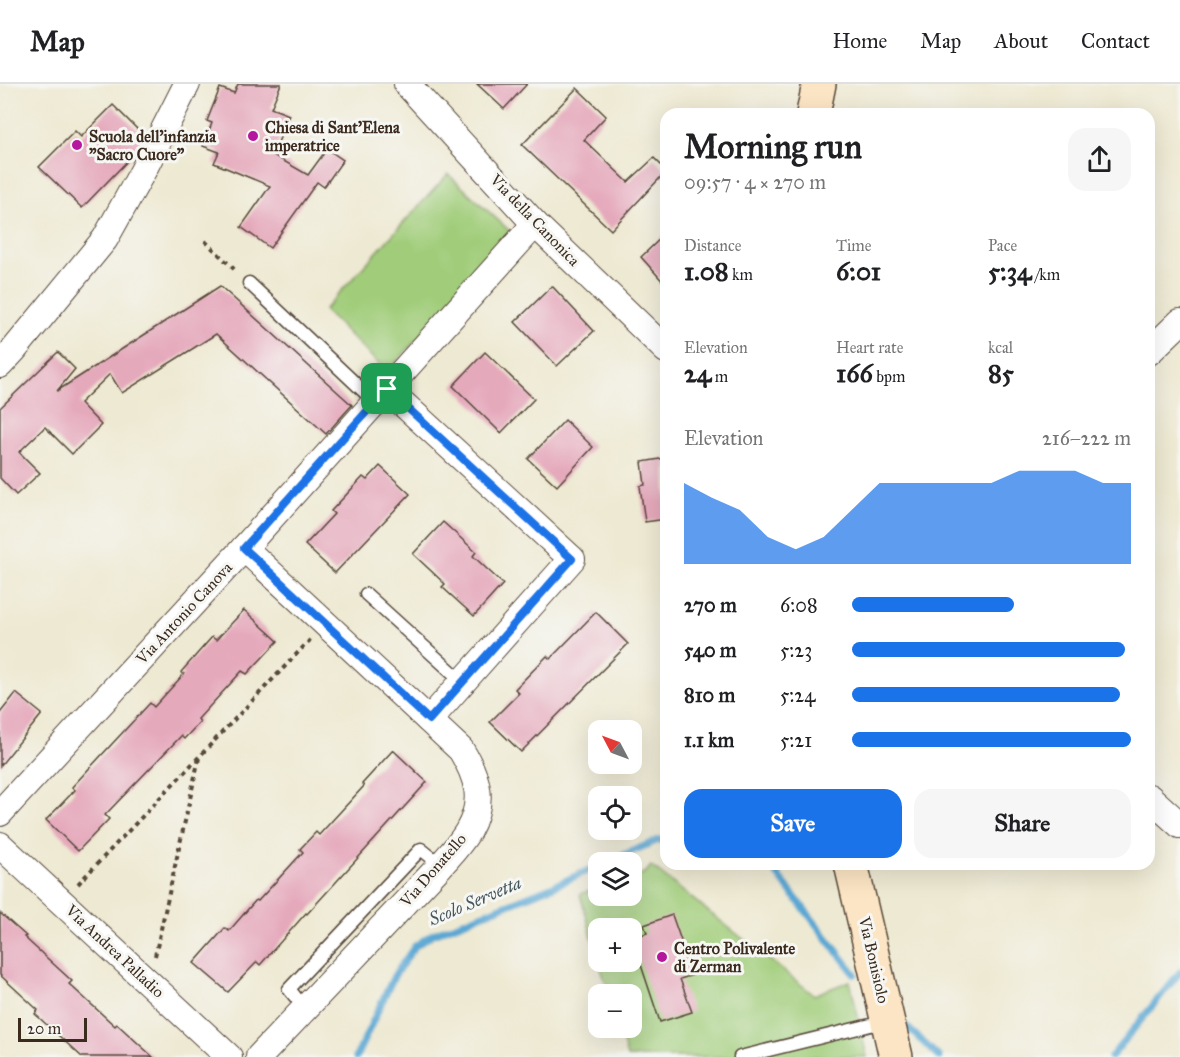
<!DOCTYPE html>
<html lang="en">
<head>
<meta charset="utf-8">
<style>
  body { margin:0; font-family:"IM FELL Great Primer",serif; background:#f6f6f6; color:#202124; height:100vh; display:flex; flex-direction:column; font-size:22px; white-space:nowrap }
  * { box-sizing:border-box; margin:0 }
  p { font-size:20px; color:#757577 }
  .icon { flex:none; width:33px; height:33px; fill:none; stroke:currentColor; stroke-width:2; stroke-linecap:round; stroke-linejoin:round }
  .map { position:relative; flex:1; overflow:hidden }
  .sheet { position:absolute; left:660px; top:24px; width:495px; height:762px; display:flex; flex-direction:column; background:#fff; border-radius:18px; box-shadow:0 6px 24px #0002 }
  .sheet>* { flex:none }
  .needle { width:39px; rotate:311deg }
  .buttons { position:absolute; left:588px; top:636px; display:grid; gap:12px }
  .buttons a { display:grid; place-items:center; width:54px; height:54px; border-radius:12px; background:#fff; box-shadow:0 6px 24px #0002; font-size:30px }
  .scale { position:absolute; left:18px; bottom:15px; width:69px; box-sizing:border-box; padding-left:6px; border:3px solid #3b2a1e; border-top:0; font-size:16px; line-height:21px; white-space:nowrap; color:#3b2a1e; -webkit-text-stroke:4px #f6f6f2; paint-order:stroke }
  .pin { position:absolute; display:grid; place-items:center; width:51px; height:51px; color:#fff; margin:-26px; border-radius:12px; box-shadow:0 3px 9px #0006 }
  .round { display:grid; place-items:center; flex:none; width:63px; height:63px; border-radius:18px; background:#f6f6f6 }
  .headline { display:flex; align-items:center; justify-content:space-between; height:102px; padding:0 24px }
  h1 { font-size:33px; font-weight:700; line-height:45px }
  .figures { display:grid; grid-template-columns:repeat(3,1fr); gap:9px; height:102px; padding:6px 24px }
  .figures div { display:grid; align-content:center }
  .figures b { font-size:26px; font-weight:700 }
  .figures small { font-size:16px; font-weight:400 }
  .figures p { font-size:16px }
  .chart { height:168px; padding:12px 24px }
  .chart p { display:flex; justify-content:space-between }
  .chart svg { width:100%; height:108px; margin-top:6px; fill:#1a73e8; opacity:.7 }
  .action { display:flex; gap:12px; margin-top:auto; padding:12px 24px }
  .action a { flex:1; height:69px; border-radius:18px; background:#1a73e8; color:#fff; font-size:24px; font-weight:700; line-height:69px; text-align:center }
  .action a+a { background:#f6f6f6; color:#202124 }
  ul { padding:0 24px; list-style:none; font-size:20px }
  li { display:grid; grid-template-columns:96px 72px 1fr; align-items:center; height:45px }
  li i { height:15px; border-radius:8px; background:#1a73e8 }
  header { display:flex; align-items:center; gap:36px; box-sizing:border-box; height:84px; padding:0 30px; background:#fff; border-bottom:2px solid #e0e0e0 }
  header strong { font-size:28px }
  nav { display:flex; gap:33px; margin-inline-start:auto; font-size:21px }
  .map>svg:first-child { display:block }
  .green { fill:#a1cd7a; stroke:#6e7c4c; stroke-width:1.5 }
  .lines { fill:none; stroke-linecap:round; stroke-linejoin:round }
  .stream { stroke:#5aa7d3; stroke-width:7 }
  .building { fill:#e5a9bc }
  .service-casing { stroke:#564739; stroke-width:15 }
  .minor-casing { stroke:#564739; stroke-width:28 }
  .secondary-casing { stroke:#564739; stroke-width:36 }
  .path { stroke:#564739; stroke-width:4; stroke-dasharray:4.5 4.5; stroke-linecap:butt }
  .service { stroke:#fff; stroke-width:12 }
  .minor { stroke:#fff; stroke-width:26 }
  .secondary { stroke:#fce5c4; stroke-width:33 }
  .route-casing { stroke:#fff; stroke-width:12 }
  .route { stroke:#1a73e8; stroke-width:8 }
  .poi-dot { fill:#b5179e; stroke:#f6f6f2; stroke-width:2 }
  .labels { text-anchor:middle; dominant-baseline:central; stroke-width:6; stroke-linejoin:round; paint-order:stroke }
  .poi-label { font-size:16px; font-weight:bold; fill:#3b2a1e; stroke:#f6f6f2; text-anchor:start }
  .street-label { font-size:16px; fill:#3b2a1e; stroke:#f6f6f2 }
  .water-label { font-size:18px; font-style:italic; fill:#46565d; stroke:#f6f6f2 }
</style>
</head>
<body>
<header>
<strong>Map</strong>
<nav><a>Home</a><a>Map</a><a>About</a><a>Contact</a></nav>
</header>
<div class="map">
<svg width="1180" height="973" viewBox="0 0 1180 973">
  <rect width="100%" height="100%" fill="#f6f6f2"/>
  <filter id="ink" filterUnits="userSpaceOnUse"><feTurbulence type="fractalNoise" baseFrequency=".0167" numOctaves="2"/><feDisplacementMap in="SourceGraphic" scale="12" xChannelSelector="R" yChannelSelector="G"/><feConvolveMatrix kernelMatrix="1 2 1 2 8 2 1 2 1" color-interpolation-filters="sRGB"/></filter>
  <filter id="wash" filterUnits="userSpaceOnUse"><feTurbulence type="fractalNoise" baseFrequency=".008" numOctaves="4" result="noise"/><feDisplacementMap in="SourceGraphic" scale="24" xChannelSelector="R" yChannelSelector="G"/><feGaussianBlur stdDeviation="1.35" result="paint"/><feColorMatrix in="noise" values="0 0 0 0 0 0 0 0 0 0 0 0 0 0 0 0 0 1.4 0 .05"/><feComposite in="paint" operator="in"/></filter>
  <g filter="url(#wash)">
    <rect width="100%" height="100%" fill="#eee9d2"/>
    <g class="green">
      <polygon points="448,90 513,150 387,288 324,226"/>
      <polygon points="651,782 814,911 850,897 867,973 627,973 619,944 632,944 632,910 609,910 599,878 632,878 632,844 598,844 598,874 580,810 598,804 598,812 632,812 632,793 645,789"/>
    </g>
    <g class="lines">
      <g class="stream">
        <polyline points="607,778 656,757 666,755"/>
        <polyline points="769,780 855,890"/>
        <polyline points="908,944 939,973"/>
        <polyline points="356,973 394,892 415,862 433,850 554,802 598,782"/>
        <polyline points="1111,973 1180,888"/>
      </g>
    </g>
    <g id="blocks">
      <g class="building">
        <polygon points="238,0 281,0 271,24 289,31 273,71 308,91 327,65 343,76 324,103 317,98 270,164 241,143 270,102 214,79 219,68 203,62 212,39 207,37 220,4 234,9"/>
        <polygon points="477,0 527,0 504,25"/>
        <polygon points="577,4 606,32 584,56 628,98 654,74 666,86 666,88 659,95 611,146 522,61"/>
        <polygon points="113,21 144,52 135,69 82,124 39,83 75,47 81,53"/>
        <polygon points="666,149 666,201 641,173"/>
        <polygon points="220,202 352,321 326,350 216,250 122,309 110,290 80,319 101,341 72,370 45,343 19,368 40,389 16,411 0,394 0,324 58,268 75,285 57,307"/>
        <polygon points="552,202 594,247 557,282 515,238"/>
        <polygon points="485,268 534,315 501,349 453,302"/>
        <polygon points="565,336 593,363 557,402 528,375"/>
        <polygon points="666,374 666,435 645,438 640,402 645,401 642,378"/>
        <polygon points="380,382 410,410 335,489 305,461 334,430 331,427 363,393 367,396"/>
        <polygon points="443,438 476,468 473,472 503,500 474,532 442,503 445,500 413,470"/>
        <polygon points="244,526 278,557 247,590 242,587 198,635 200,638 184,655 181,652 105,731 109,735 78,767 46,736 75,706 72,703 150,619 154,623 184,590 181,588 212,553 216,556"/>
        <polygon points="596,528 628,560 521,668 490,638 519,609 515,605 547,572 550,575"/>
        <polygon points="16,609 42,630 0,682 0,629"/>
        <polygon points="393,666 427,698 307,830 306,829 260,881 257,878 228,908 194,879 225,844 229,847 256,816 258,817 303,768 300,765 316,748 319,751 364,702 362,700"/>
        <polygon points="0,829 26,852 24,853 72,897 69,900 115,942 117,940 153,973 82,973 35,930 38,926 0,891"/>
        <polygon points="672,831 693,891 680,895 692,928 660,938 632,854 647,849 644,841"/>
      </g>
    </g>
  </g>
  <g filter="url(#ink)">
    <use href="#blocks" fill-opacity="0" stroke="#564739" stroke-width="1.5"/>
    <g class="lines">
      <defs>
        <g id="service">
          <polyline points="249,199 375,318"/>
          <polyline points="366,510 463,598"/>
          <polyline points="305,925 289,905 421,765 441,781"/>
          <polyline points="740,973 887,937"/>
        </g>
        <g id="minor">
          <polyline points="407,0 535,140 666,266"/>
          <polyline points="1149,268 1180,238"/>
          <polyline points="0,281 13,267 105,155 144,85 187,0"/>
          <polyline points="387,305 572,475 429,636"/>
          <path d="M244,464L461,666C478,694 485,717 468,747C461,759 450,771 441,781L259,973"/>
          <polyline points="1149,713 1180,741"/>
          <polyline points="0,729 244,464 535,140"/>
          <polyline points="0,761 229,973"/>
        </g>
        <g id="secondary">
          <polyline points="813,30 819,0"/>
          <polyline points="851,780 896,973"/>
        </g>
      </defs>
      <use href="#service" class="service-casing"/>
      <use href="#minor" class="minor-casing"/>
      <use href="#secondary" class="secondary-casing"/>
      <g class="path">
        <polyline points="205,157 237,188"/>
        <polyline points="78,800 310,556"/>
        <polyline points="155,872 199,674"/>
      </g>
      <use href="#service" class="service"/>
      <use href="#minor" class="minor"/>
      <use href="#secondary" class="secondary"/>
    </g>
  </g>
  <g class="lines" filter="url(#ink)">
    <defs>
      <polygon id="route" points="387,305 572,475 429,636 244,464"/>
    </defs>
    <use href="#route" class="route-casing"/>
    <use href="#route" class="route"/>
  </g>
  <g class="poi-dot">
    <circle cx="253" cy="52" r="6"/>
    <circle cx="77" cy="61" r="6"/>
    <circle cx="662" cy="873" r="6"/>
  </g>
  <g class="labels">
    <g class="poi-label">
      <text x="265" y="43">Chiesa di Sant'Elena<tspan x="265" dy="18">imperatrice</tspan></text>
      <text x="89" y="52">Scuola dell'infanzia<tspan x="89" dy="18">"Sacro Cuore"</tspan></text>
      <text x="674" y="864">Centro Polivalente<tspan x="674" dy="18">di Zerman</tspan></text>
    </g>
    <g class="street-label">
      <text transform="translate(535 136) rotate(46)">Via della Canonica</text>
      <text transform="translate(184 529) rotate(-47)">Via Antonio Canova</text>
      <text transform="translate(433 786) rotate(-49)">Via Donatello</text>
      <text transform="translate(115 867) rotate(43)">Via Andrea Palladio</text>
      <text transform="translate(874 876) rotate(77)">Via Bonisiolo</text>
    </g>
    <g class="water-label">
      <text transform="translate(475 817) rotate(-23)">Scolo Servetta</text>
    </g>
  </g>
</svg>
<div class="buttons">
<a><svg class="needle" viewBox="-14 -14 28 28"><path d="M0-13l5 13h-10z" fill="#e53935"/><path d="M0 13l5-13h-10z" fill="#757577"/></svg></a>
<a><svg class="icon" aria-label="locate" viewBox="0 0 24 24"><circle cx="12" cy="12" r="6"/><path d="M12 2v4M12 18v4M2 12h4M18 12h4"/></svg></a>
<a><svg class="icon" aria-label="layers" viewBox="0 0 24 24"><path d="M12 4l9 5-9 5-9-5zM3 14l9 5 9-5"/></svg></a>
<a>+</a>
<a>−</a>
</div>
<div class="scale">20 m</div>
<div class="pin" style="left:387px;top:305px;background:#1e9e55"><svg class="icon" aria-label="arrive" viewBox="0 0 24 24"><path d="M6 21V4h12l-3 4 3 4H6"/></svg></div>
<section class="sheet">
<div class="headline"><div><h1>Morning run</h1><p>09:57 · 4 × 270 m</p></div><a class="round"><svg class="icon" aria-label="share" viewBox="0 0 24 24"><path d="M12 15V3M7 8l5-5 5 5M5 13v7h14v-7"/></svg></a></div>
<div class="figures">
<div><p>Distance</p><b>1.08<small> km</small></b></div>
<div><p>Time</p><b>6:01</b></div>
<div><p>Pace</p><b>5:34<small> /km</small></b></div>
</div>
<div class="figures">
<div><p>Elevation</p><b>24<small> m</small></b></div>
<div><p>Heart rate</p><b>166<small> bpm</small></b></div>
<div><p>kcal</p><b>85</b></div>
</div>
<div class="chart"><p><span>Elevation</span>216–222 m</p>
<svg viewBox="0 0 160 44" preserveAspectRatio="none"><path d="M0 44V11L10 17L20 22L30 33L40 38L50 33L60 22L70 11L80 11L90 11L100 11L110 11L120 6L130 6L140 6L150 11L160 11V44z"/></svg>
</div>
<ul>
<li><b>270 m</b>6:08<i style="width:58%"></i></li>
<li><b>540 m</b>5:23<i style="width:98%"></i></li>
<li><b>810 m</b>5:24<i style="width:96%"></i></li>
<li><b>1.1 km</b>5:21<i style="width:100%"></i></li>
</ul>
<div class="action"><a>Save</a><a>Share</a></div>
</section>
</div>
</body>
</html>
